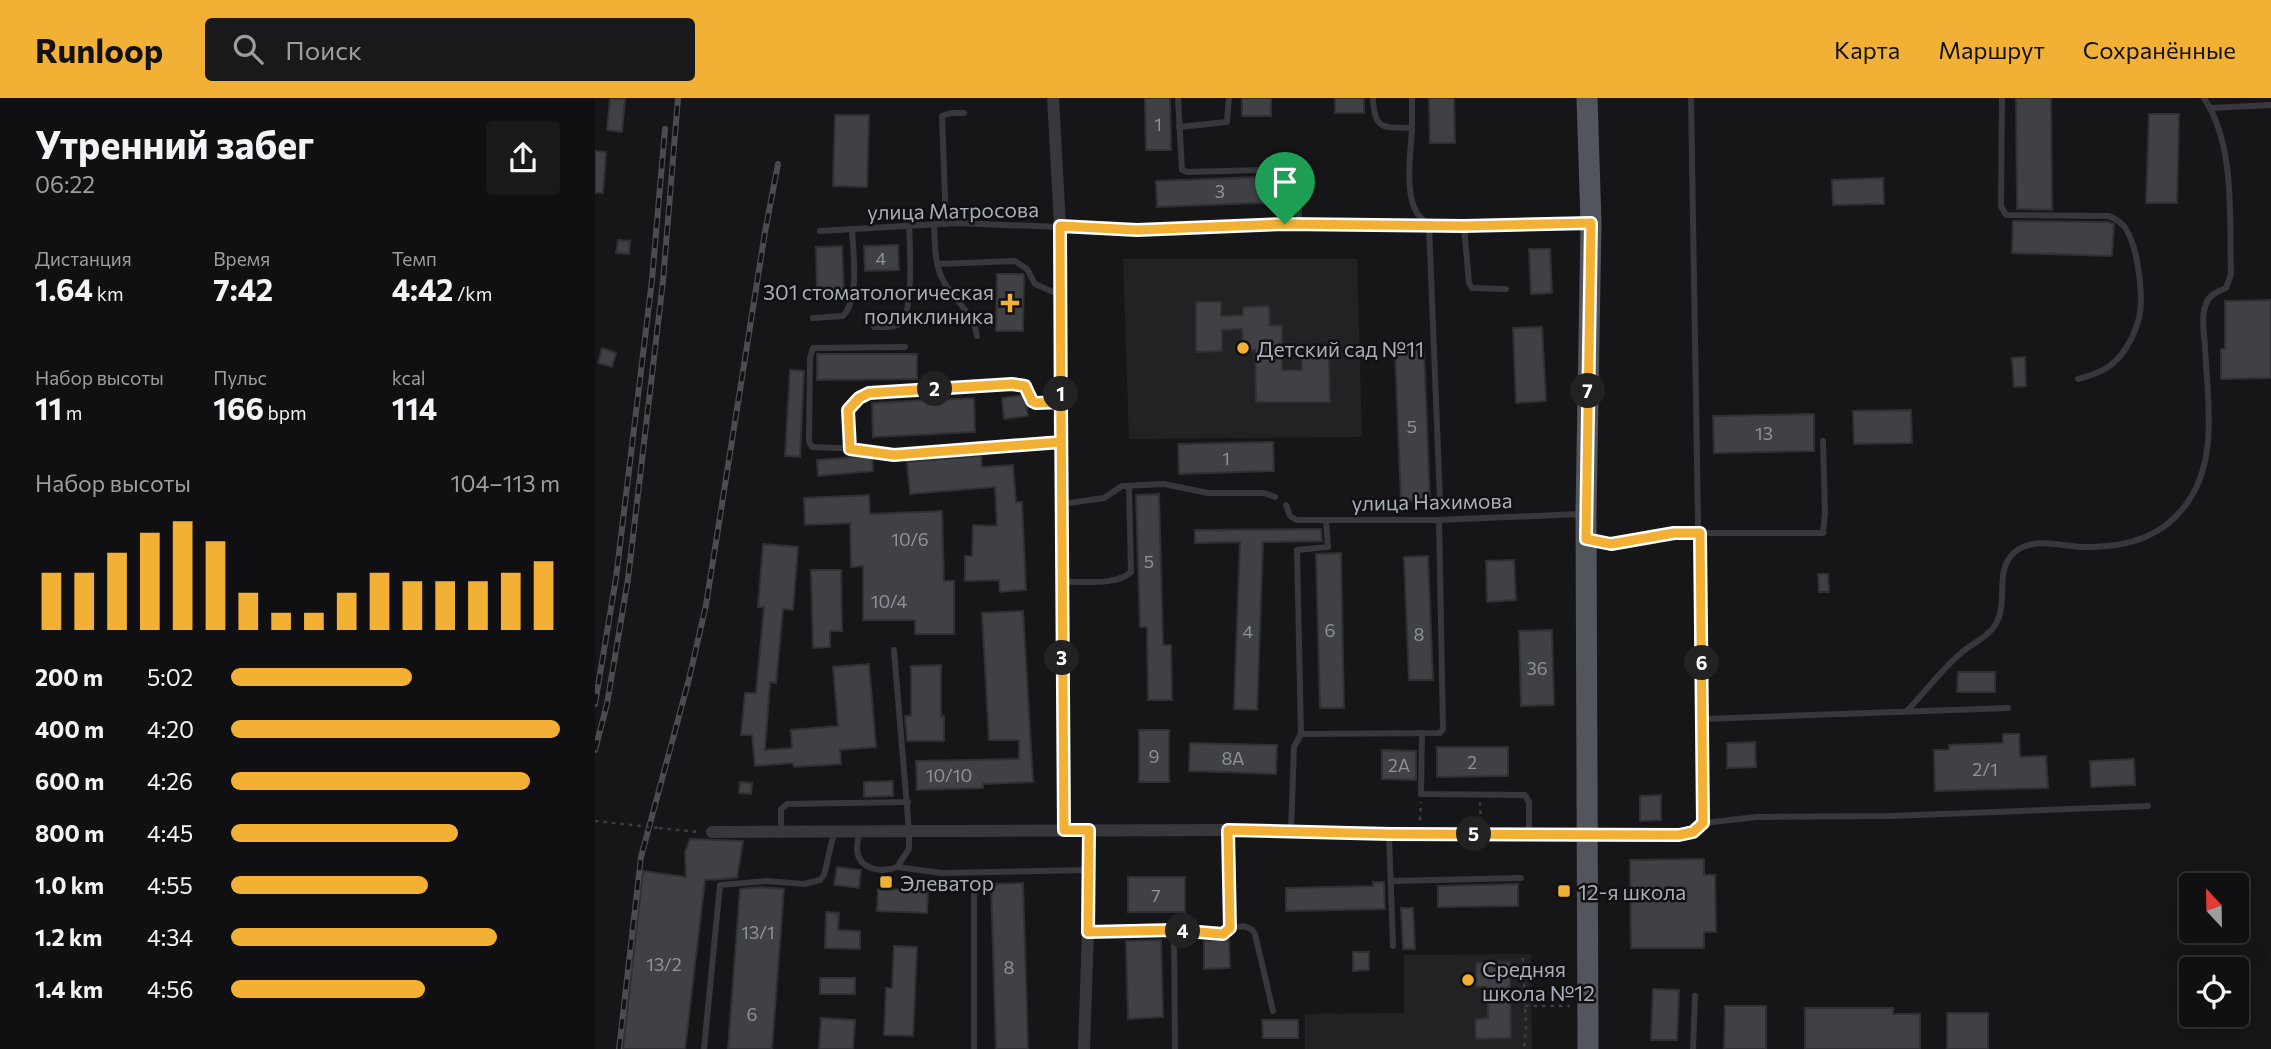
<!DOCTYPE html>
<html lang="ru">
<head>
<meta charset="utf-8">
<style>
  body { margin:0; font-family:Commissioner,sans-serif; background:#19191b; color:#f1f3f6; height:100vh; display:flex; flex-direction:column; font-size:26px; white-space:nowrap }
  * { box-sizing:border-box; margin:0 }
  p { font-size:23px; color:#9c9d9f }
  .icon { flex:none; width:38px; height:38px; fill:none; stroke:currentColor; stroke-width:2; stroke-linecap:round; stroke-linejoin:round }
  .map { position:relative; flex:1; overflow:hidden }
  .sheet { display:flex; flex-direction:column; background:#101012; width:595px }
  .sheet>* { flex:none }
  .needle { width:46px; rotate:338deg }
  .fabs { position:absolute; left:1584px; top:775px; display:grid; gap:14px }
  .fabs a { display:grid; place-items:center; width:70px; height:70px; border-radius:7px; background:#101012; box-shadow:0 7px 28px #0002,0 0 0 2px #303032; font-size:35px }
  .pin { position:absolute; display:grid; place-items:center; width:60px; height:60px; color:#fff; margin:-72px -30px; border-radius:50% 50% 50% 0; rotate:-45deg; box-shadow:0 0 7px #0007 }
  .pin .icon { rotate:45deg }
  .km { position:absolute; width:35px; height:35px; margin:-18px; border-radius:50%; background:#222; color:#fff; font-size:19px; line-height:35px; text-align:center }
  .round { display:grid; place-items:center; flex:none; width:74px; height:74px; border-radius:7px; background:#19191b }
  .head { display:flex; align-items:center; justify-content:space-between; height:119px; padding:0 35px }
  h1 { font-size:38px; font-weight:700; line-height:52px }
  .stats { display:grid; grid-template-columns:repeat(3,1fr); gap:10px; height:119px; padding:7px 35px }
  .stats div { display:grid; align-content:center }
  .stats b { font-size:30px; font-weight:700 }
  .stats small { font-size:19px; font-weight:400 }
  .stats p { font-size:19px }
  .chart { height:196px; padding:14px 35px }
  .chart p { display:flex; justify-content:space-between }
  .chart svg { width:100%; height:126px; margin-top:7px; stroke:#f2b134; stroke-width:6 }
  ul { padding:0 35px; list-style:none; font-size:23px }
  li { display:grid; grid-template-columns:112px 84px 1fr; align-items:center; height:52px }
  li i { height:18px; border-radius:9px; background:#f2b134 }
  header { display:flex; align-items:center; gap:42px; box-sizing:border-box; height:98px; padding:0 35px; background:#f2b134; color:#111 }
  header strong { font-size:33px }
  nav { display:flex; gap:38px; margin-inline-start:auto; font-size:24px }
  .search { width:490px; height:63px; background:#19191b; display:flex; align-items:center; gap:18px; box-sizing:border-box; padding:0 24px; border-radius:7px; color:#9c9d9f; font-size:26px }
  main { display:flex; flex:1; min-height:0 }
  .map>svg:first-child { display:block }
  .built { fill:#222225 }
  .building { fill:#404145; stroke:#303034; stroke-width:2 }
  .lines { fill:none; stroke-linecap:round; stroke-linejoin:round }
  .path { stroke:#3d3f44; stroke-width:2.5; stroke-dasharray:3.5 5; stroke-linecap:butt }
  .lane { stroke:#37383d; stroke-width:6 }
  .street { stroke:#37383d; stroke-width:12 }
  .primary { stroke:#53555c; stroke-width:21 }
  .rail-casing { stroke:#4a4c52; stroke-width:6 }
  .rail { stroke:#111113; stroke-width:3.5; stroke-dasharray:10; stroke-linecap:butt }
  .path-bridge { stroke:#3d3f44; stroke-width:2.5; stroke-dasharray:3.5 5; stroke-linecap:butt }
  .route-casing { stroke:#fff; stroke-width:14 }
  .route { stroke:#f2b134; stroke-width:9 }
  .poi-dot { fill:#f2b134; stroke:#111113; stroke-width:2.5 }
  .labels { text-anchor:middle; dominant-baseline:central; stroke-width:5; stroke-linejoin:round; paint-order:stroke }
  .number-label { font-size:18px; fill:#8e929b }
  .street-label { font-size:21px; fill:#a8adb8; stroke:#111113 }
  .poi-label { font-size:21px; fill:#a8adb8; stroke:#111113; text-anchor:start }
</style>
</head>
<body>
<header>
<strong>Runloop</strong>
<div class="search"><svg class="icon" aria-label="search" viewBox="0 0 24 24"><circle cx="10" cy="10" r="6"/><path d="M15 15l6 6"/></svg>Поиск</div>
<nav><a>Карта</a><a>Маршрут</a><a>Сохранённые</a></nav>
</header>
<main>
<section class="sheet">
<div class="head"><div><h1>Утренний забег</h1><p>06:22</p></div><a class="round"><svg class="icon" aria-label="share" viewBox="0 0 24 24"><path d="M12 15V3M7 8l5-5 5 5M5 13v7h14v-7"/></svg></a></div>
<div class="stats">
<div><p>Дистанция</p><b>1.64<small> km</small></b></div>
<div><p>Время</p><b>7:42</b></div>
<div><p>Темп</p><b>4:42<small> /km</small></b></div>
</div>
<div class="stats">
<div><p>Набор высоты</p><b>11<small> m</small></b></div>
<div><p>Пульс</p><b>166<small> bpm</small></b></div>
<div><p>kcal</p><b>114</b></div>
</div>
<div class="chart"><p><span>Набор высоты</span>104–113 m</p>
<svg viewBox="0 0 160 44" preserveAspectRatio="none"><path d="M5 44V24M15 44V24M25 44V17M35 44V10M45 44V6M55 44V13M65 44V31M75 44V38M85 44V38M95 44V31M105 44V24M115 44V27M125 44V27M135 44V27M145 44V24M155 44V20"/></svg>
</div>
<ul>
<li><b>200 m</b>5:02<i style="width:55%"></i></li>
<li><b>400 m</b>4:20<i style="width:100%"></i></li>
<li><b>600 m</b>4:26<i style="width:91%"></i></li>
<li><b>800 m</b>4:45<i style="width:69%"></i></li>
<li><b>1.0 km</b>4:55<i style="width:60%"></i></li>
<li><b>1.2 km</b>4:34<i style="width:81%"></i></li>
<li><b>1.4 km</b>4:56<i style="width:59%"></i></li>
</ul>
</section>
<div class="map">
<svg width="1676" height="951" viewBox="0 0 1676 951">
  <rect width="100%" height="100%" fill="#161618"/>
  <g class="built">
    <polygon points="528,161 762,161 767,339 534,341"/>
    <polygon points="936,856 937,951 710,951 710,916 809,915 809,857"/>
  </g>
  <g class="building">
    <polygon points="15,0 30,1 27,34 12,32"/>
    <polygon points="550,0 575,0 576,52 551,52"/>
    <rect x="647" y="0" width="29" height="18"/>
    <rect x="740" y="0" width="29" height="15"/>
    <polygon points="834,0 859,0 860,45 835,45"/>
    <polygon points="1421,0 1456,0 1457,112 1422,111"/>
    <polygon points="1554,16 1584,16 1582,105 1551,105"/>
    <polygon points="240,17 274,17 272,89 238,88"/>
    <polygon points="0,53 11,54 8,95 0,95"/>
    <polygon points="687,78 688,104 562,109 561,83"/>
    <polygon points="1288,80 1289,106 1238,107 1237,82"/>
    <polygon points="1418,123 1513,124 1519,126 1517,158 1417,155"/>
    <polygon points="23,142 35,143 34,156 21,155"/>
    <polygon points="303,147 304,172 270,173 269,148"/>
    <polygon points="247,148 249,196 222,197 221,149"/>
    <polygon points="934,151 955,151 957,195 936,196"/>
    <polygon points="402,176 428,176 429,178 428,233 401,233"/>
    <polygon points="1676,202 1676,280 1626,281 1626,251 1630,251 1630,203"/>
    <polygon points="601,204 626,204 626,218 648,217 648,209 674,208 675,228 687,227 687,272 707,272 706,257 734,257 735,304 661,304 660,252 648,253 647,231 627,232 627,253 601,254"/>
    <polygon points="947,229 951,303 921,305 918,230"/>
    <polygon points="7,250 21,255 17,269 3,265"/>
    <polygon points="829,252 835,402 806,403 800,253"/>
    <polygon points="222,256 322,256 322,281 222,282"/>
    <polygon points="1430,259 1431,288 1419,289 1417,260"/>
    <polygon points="195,272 209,273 205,359 190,358"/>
    <polygon points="429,297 433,318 409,321 407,300"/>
    <polygon points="379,300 380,334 278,339 277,305"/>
    <polygon points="1316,312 1317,345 1259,346 1258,313"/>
    <polygon points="1219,316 1219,353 1119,355 1118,318"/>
    <polygon points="678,344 679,373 584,376 583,346"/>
    <polygon points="274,358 277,359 278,373 223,378 222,362"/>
    <polygon points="386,358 387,369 418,367 421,404 427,404 431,492 405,494 404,482 370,483 370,458 377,458 378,427 402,428 400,389 315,396 312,364"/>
    <polygon points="564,396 568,547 576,547 577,602 553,602 552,529 545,529 541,397"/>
    <polygon points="274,397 275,416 347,413 349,483 359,483 359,536 320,536 320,522 268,522 268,468 256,469 255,425 210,427 209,400"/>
    <polygon points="726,431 727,443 668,444 662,612 639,611 645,444 600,445 600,432"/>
    <polygon points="168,446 203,449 198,512 188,511 181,585 175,584 170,652 197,650 196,632 243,628 238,569 274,566 281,649 245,652 246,666 199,669 198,665 160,668 157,637 146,637 150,595 161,595 169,509 163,509"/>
    <polygon points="746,455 749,610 725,610 721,456"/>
    <polygon points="833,458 838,582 814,582 809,459"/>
    <polygon points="919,462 921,502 892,504 891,463"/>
    <polygon points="216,472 246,472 247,533 235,533 235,549 218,550"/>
    <polygon points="1223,476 1233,476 1234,494 1224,494"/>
    <polygon points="428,513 438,684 388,686 388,690 322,692 321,663 424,661 424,642 394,642 387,515"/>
    <polygon points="957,532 959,607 926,608 924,533"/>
    <polygon points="346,567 346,618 349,618 349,643 312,643 310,618 316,618 316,568"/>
    <polygon points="1363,574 1400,574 1400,594 1362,594"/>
    <rect x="544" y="632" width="30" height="52"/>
    <polygon points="1408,636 1424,636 1425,659 1451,658 1453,690 1340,693 1339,652 1354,652 1354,647 1408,645"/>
    <polygon points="1160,644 1161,669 1132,670 1132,645"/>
    <polygon points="595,645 682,647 681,676 594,673"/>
    <polygon points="842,649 913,649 913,678 842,679"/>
    <polygon points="787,652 821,653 821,682 787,681"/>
    <polygon points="1539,661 1540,687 1496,689 1495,663"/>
    <polygon points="298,683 298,698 269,699 269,684"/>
    <polygon points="145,684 157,685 156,696 144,695"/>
    <polygon points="1066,697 1066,722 1045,723 1045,698"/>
    <polygon points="95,741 148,743 142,780 110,782 90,951 28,951 48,773 91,779 90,754"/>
    <polygon points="1109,761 1109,777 1120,777 1121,834 1109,834 1109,850 1036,850 1035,762"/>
    <polygon points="242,769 266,772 264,790 239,787"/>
    <rect x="533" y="779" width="57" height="35"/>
    <polygon points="778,784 789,784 790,811 691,813 691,790 778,788"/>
    <polygon points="428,785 433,951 401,951 396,786"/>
    <polygon points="923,786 923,808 843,809 843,788"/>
    <polygon points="165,789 189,791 177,951 133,951 145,791"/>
    <polygon points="283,791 333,792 332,815 282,813"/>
    <polygon points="806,810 818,810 820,851 808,851"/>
    <polygon points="231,814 244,815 243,832 265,833 265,851 230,850"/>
    <polygon points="566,842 568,919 533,921 531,843"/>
    <polygon points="634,842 635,870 609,871 609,843"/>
    <polygon points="299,848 322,849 318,938 289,937 291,890 297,890"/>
    <polygon points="758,854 774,854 774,872 758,873"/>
    <polygon points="915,864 916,940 881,941 880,921 893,920 892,889 881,889 881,865"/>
    <rect x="225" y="880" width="35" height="16"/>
    <polygon points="1058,891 1084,892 1082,942 1056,942"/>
    <polygon points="1130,908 1171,908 1171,951 1129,951"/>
    <polygon points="1210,910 1298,910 1298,916 1325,916 1325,951 1210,951"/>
    <rect x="1352" y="915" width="41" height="36"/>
    <polygon points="226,920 260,922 258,951 224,951"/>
    <polygon points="667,922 703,922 703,940 668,940"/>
  </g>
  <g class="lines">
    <g class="path">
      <polyline points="885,704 886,725"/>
      <polyline points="825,722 826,704"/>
      <polyline points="64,730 103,734"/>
      <polyline points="928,860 931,927 929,951"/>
      <polyline points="930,908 975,908"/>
    </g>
    <g class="lane">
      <polyline points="583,0 587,72 592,74 700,71 704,78 704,126"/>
      <path d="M778,0C779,33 788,29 817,30V0"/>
      <path d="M1407,0L1406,108L1411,117L1514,118C1521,121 1527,124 1531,131C1543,150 1549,199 1544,220C1540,236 1530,256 1517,266C1508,274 1494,278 1483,281"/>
      <polyline points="1615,10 1676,7"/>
      <polyline points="584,29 632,24 634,0"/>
      <path d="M817,30C816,53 809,94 822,115C825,119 830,124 834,127L845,403"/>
      <path d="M339,126C340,144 339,165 348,182C358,202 379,215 382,238"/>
      <polyline points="351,126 347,18 356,15 369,15"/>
      <polyline points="869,128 874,185 877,190 911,191"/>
      <polyline points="225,133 361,125 542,132 690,126 869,128 991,125"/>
      <polyline points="342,166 420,163 432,171 440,186 465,197"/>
      <path d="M218,220L248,218C265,200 258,154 257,131"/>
      <path d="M279,229C288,229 299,230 306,225C319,213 315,147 314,128"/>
      <polyline points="310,249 218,250 215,260 214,344 217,349 267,351 299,357 466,344"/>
      <polyline points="255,351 253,312 264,300 274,295 426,287 433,291 437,303 441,305 466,304"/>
      <polyline points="467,406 509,400 527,388 569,386 613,395 669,395 680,399"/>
      <polyline points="691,407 695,418 702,422 844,422 986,416"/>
      <polyline points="993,441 1016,446 1079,435 1228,435 1230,415 1228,343"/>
      <path d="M468,484C488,483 521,488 536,474L534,388"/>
      <path d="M1312,613C1330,594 1347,571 1366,555C1378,545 1395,538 1402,524C1414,500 1397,468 1424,451C1445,439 1471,450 1492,449C1536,449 1573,437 1596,399C1623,356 1612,296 1610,248C1609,235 1606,218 1611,206C1614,197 1623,193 1631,190L1636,176C1634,120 1641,48 1609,0"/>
      <polyline points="1108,621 1413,610"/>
      <polyline points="827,635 826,696 930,697 934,704 934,736"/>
      <polyline points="706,636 702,452 733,449 731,422"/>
      <polyline points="1108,725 1162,719 1296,718 1553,708"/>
      <polyline points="696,733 699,649 706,636 845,635 848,631 844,422"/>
      <polyline points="186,734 186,711 192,706 313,704"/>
      <path d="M264,735C263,740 262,747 262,752C264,772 287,775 302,769L314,751V733L299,552"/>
      <polyline points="794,736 798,848"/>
      <polyline points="996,738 1084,737 1098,734 1108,725 1096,0"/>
      <polyline points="302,769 346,775 492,772"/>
      <polyline points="797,783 926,780"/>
      <polyline points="379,797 379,951"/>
      <path d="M635,830C645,828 654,826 660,836L678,913"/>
      <polyline points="579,832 580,951"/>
      <polyline points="493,833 579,832 628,837 635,830 633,732"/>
      <polyline points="109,951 125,787 171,783 209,786 225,782 229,777 239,735"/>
      <polyline points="1098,951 1100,898"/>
    </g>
    <g class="street">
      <polyline points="458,0 465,128 469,732"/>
      <polyline points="117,734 633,732 994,738"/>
      <polyline points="489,951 493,833 494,732"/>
    </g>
    <polyline class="primary" points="992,0 996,125 991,416 993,951"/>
    <defs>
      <g id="rail">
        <polyline points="0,606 21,480 57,182 70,31"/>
        <polyline points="0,652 12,606 33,481 68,183 83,0"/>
        <polyline points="24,951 46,759 94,581 111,507 170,134 183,66"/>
      </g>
    </defs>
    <use href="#rail" class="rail-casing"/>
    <use href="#rail" class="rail"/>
    <polyline class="path-bridge" points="0,723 64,730"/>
  </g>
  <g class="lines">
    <defs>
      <polyline id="route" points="690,126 542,132 465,128 466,344 299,357 255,351 253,312 264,300 274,295 417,286 430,288 437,303 441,305 466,304 469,732 494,732 493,834 579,832 628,836 635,830 633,732 794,736 1084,737 1098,734 1108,725 1105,435 1079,435 1016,446 991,441 996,125 869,128 690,126"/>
    </defs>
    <use href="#route" class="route-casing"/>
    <use href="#route" class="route"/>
  </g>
  <g class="poi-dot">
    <path d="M411.5 194.5h7v7h7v7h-7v7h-7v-7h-7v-7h7z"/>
    <circle cx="648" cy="250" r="7"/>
    <rect x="284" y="777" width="14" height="14" rx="3.5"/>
    <rect x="962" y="786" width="14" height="14" rx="3.5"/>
    <circle cx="873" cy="882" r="7"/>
  </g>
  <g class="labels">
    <g class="number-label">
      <text x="563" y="26">1</text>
      <text x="625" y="93">3</text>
      <text x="286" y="160">4</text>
      <text x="817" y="328">5</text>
      <text x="1169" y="335">13</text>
      <text x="631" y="360">1</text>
      <text x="315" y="441">10/6</text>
      <text x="554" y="463">5</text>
      <text x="294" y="503">10/4</text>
      <text x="735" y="532">6</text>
      <text x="653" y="533">4</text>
      <text x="824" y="536">8</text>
      <text x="942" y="570">36</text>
      <text x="559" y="658">9</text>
      <text x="638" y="660">8А</text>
      <text x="877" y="664">2</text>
      <text x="804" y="667">2А</text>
      <text x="1390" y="671">2/1</text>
      <text x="354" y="677">10/10</text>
      <text x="561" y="797">7</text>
      <text x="163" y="834">13/1</text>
      <text x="69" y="866">13/2</text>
      <text x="414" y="869">8</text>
      <text x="157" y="916">6</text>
    </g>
    <g class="street-label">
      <text transform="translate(358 112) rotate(-1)">улица Матросова</text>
      <text transform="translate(837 403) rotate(-1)">улица Нахимова</text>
    </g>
    <g class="poi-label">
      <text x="399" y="193" text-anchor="end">301 стоматологическая<tspan x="399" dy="24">поликлиника</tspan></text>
      <text x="662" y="250">Детский сад №11</text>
      <text x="305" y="784">Элеватор</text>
      <text x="983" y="793">12-я школа</text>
      <text x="887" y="870">Средняя<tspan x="887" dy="24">школа №12</tspan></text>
    </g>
  </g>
</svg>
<div class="fabs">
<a><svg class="needle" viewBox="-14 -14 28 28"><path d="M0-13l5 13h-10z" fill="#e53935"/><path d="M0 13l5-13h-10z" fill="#9c9d9f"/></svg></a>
<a><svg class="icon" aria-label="locate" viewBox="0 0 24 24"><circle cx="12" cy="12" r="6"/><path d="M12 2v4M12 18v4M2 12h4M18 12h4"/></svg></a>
</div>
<div class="pin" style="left:690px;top:126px;background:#1e9e55"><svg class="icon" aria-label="arrive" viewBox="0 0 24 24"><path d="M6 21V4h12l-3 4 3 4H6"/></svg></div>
<b class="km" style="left:466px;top:296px">1</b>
<b class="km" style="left:340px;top:291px">2</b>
<b class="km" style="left:467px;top:560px">3</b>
<b class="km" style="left:588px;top:833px">4</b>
<b class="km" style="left:879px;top:736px">5</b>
<b class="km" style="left:1107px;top:565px">6</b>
<b class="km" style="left:993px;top:293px">7</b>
</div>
</main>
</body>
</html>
